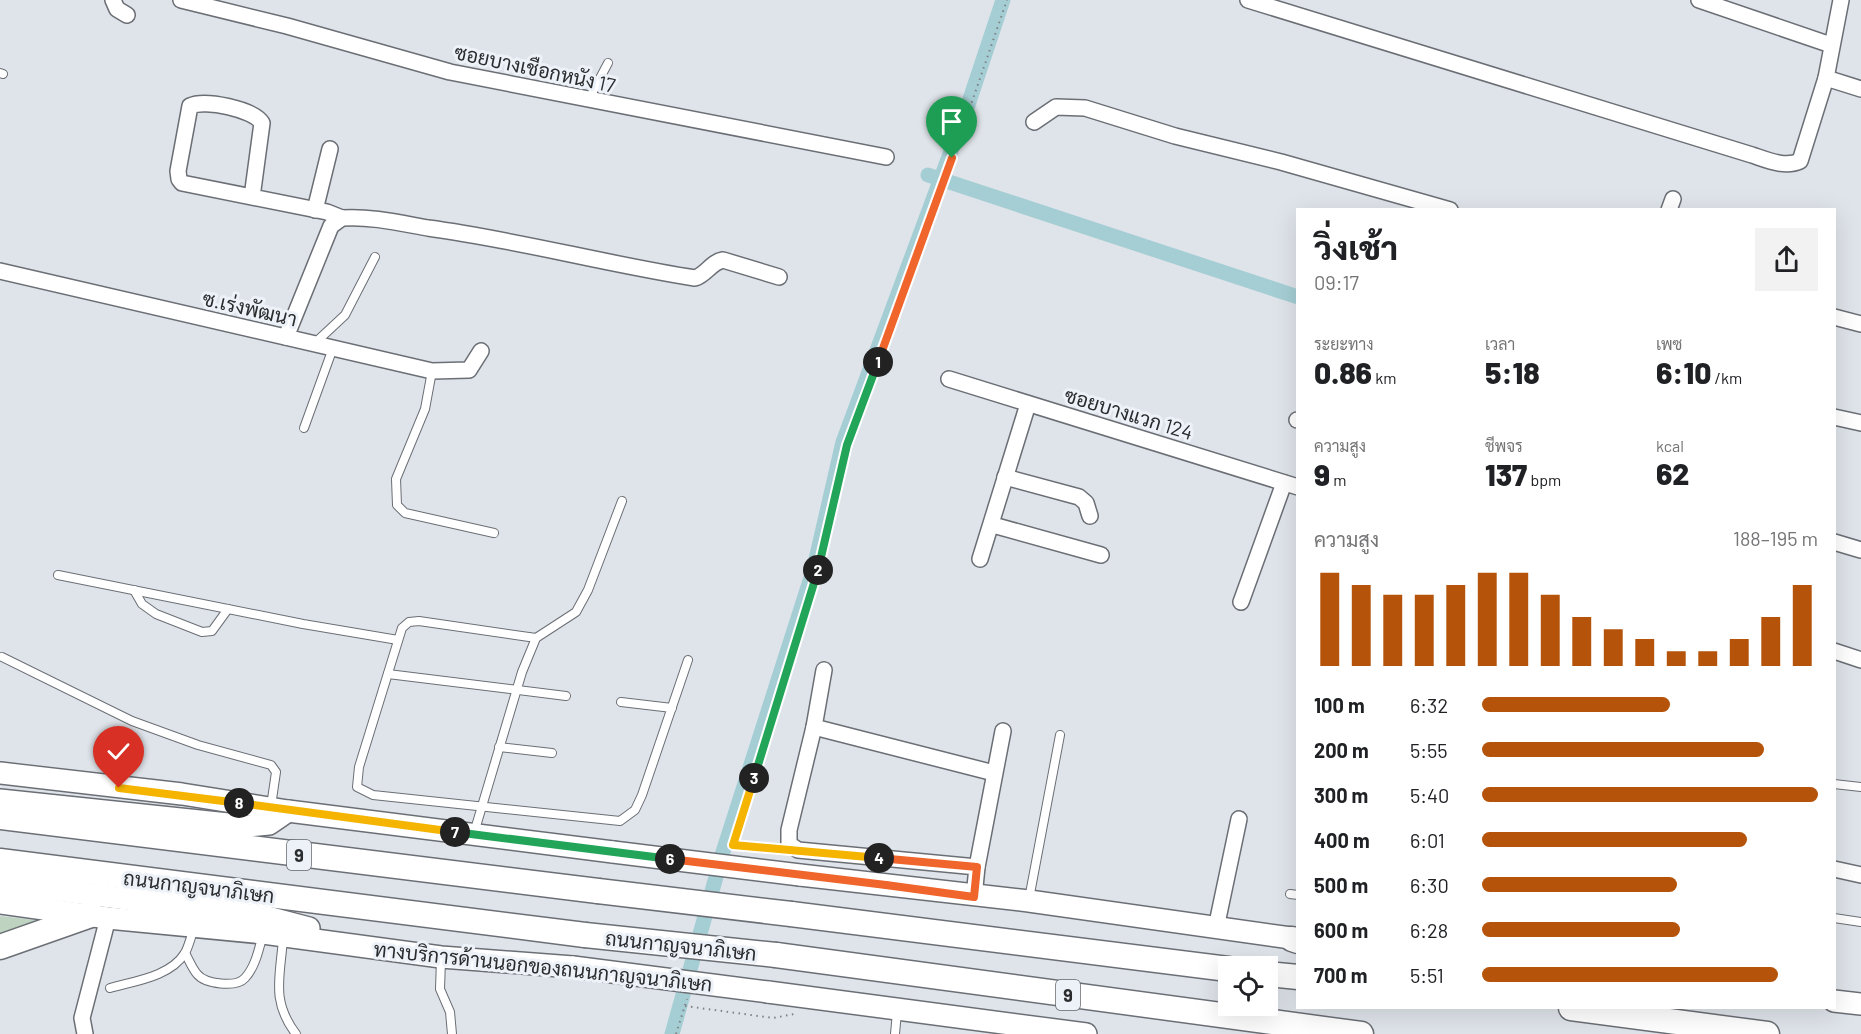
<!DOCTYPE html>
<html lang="th">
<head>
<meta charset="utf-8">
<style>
  body { margin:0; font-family:Barlow,Sarabun,sans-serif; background:#f2f2f2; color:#202124; height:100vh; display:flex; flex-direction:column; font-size:22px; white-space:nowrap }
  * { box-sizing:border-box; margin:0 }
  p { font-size:20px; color:#757577 }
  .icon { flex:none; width:33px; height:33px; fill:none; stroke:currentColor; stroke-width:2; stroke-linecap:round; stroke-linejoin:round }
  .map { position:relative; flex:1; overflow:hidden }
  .side { position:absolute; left:1296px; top:208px; width:540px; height:801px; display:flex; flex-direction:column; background:#fff; border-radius:0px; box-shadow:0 6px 24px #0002 }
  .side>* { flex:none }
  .buttons { position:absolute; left:1218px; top:956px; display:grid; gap:12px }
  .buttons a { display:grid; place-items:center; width:60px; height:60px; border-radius:0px; background:#fff; box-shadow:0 6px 24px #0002; font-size:30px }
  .pin { position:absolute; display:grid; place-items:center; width:51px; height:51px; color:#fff; margin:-62px -26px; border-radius:50% 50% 50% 0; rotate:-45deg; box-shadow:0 0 6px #0007 }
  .pin .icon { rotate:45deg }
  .km { position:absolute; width:30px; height:30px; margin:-15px; border-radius:50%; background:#222; color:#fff; font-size:16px; line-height:30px; text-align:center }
  .round { display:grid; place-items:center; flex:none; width:63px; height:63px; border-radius:0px; background:#f2f2f2 }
  .overview { display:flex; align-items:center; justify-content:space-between; height:102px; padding:0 18px }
  h1 { font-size:33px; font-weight:800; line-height:45px }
  .stats { display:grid; grid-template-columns:repeat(3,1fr); gap:9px; height:102px; padding:6px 18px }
  .stats div { display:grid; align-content:center }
  .stats b { font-size:30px; font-weight:800 }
  .stats small { font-size:16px; font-weight:400 }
  .stats p { font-size:16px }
  .chart { height:168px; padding:12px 18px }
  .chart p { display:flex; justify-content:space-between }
  .chart svg { width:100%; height:108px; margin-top:6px; stroke:#b45309; stroke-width:6 }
  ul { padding:0 18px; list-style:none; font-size:20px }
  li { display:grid; grid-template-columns:96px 72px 1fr; align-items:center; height:45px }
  li i { height:15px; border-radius:8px; background:#b45309 }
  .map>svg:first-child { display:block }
  .green { fill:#bed3c0 }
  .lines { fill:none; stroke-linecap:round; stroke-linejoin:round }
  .canal { stroke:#a5ced4; stroke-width:15 }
  .service-casing { stroke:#6b6f75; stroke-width:10 }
  .minor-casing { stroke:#6b6f75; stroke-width:18 }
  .secondary-casing { stroke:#6b6f75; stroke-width:24 }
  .primary-casing { stroke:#6b6f75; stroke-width:27 }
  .trunk-casing { stroke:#6b6f75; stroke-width:27 }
  .path { stroke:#7d8184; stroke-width:2; stroke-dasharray:1.5 4.5; stroke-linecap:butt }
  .service { stroke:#fff; stroke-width:8 }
  .minor { stroke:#fff; stroke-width:15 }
  .secondary { stroke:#fff; stroke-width:21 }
  .primary { stroke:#fff; stroke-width:24 }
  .trunk { stroke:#fff; stroke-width:24 }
  .secondary-bridge-casing { stroke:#6b6f75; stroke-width:24; stroke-linecap:butt }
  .trunk-bridge-casing { stroke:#6b6f75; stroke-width:27; stroke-linecap:butt }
  .secondary-bridge { stroke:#fff; stroke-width:21 }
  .trunk-bridge { stroke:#fff; stroke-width:24 }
  .split-1-casing { stroke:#fff; stroke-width:12 }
  .split-2-casing { stroke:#fff; stroke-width:12 }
  .split-3-casing { stroke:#fff; stroke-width:12 }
  .split-4-casing { stroke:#fff; stroke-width:12 }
  .split-5-casing { stroke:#fff; stroke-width:12 }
  .split-6-casing { stroke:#fff; stroke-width:12 }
  .split-7-casing { stroke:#fff; stroke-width:12 }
  .split-8-casing { stroke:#fff; stroke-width:12 }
  .split-9-casing { stroke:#fff; stroke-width:12 }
  .split-1 { stroke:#f0652b; stroke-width:8 }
  .split-2 { stroke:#22a559; stroke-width:8 }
  .split-3 { stroke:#22a559; stroke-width:8 }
  .split-4 { stroke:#f5b400; stroke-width:8 }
  .split-5 { stroke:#f0652b; stroke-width:8 }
  .split-6 { stroke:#f0652b; stroke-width:8 }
  .split-7 { stroke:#22a559; stroke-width:8 }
  .split-8 { stroke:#f5b400; stroke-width:8 }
  .split-9 { stroke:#f5b400; stroke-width:8 }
  .labels { text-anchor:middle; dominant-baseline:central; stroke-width:6; stroke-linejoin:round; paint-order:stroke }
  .shield { fill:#edf1f8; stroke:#64676b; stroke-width:1.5 }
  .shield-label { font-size:18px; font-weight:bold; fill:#2a2c2e }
  .street-label { font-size:20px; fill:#2a2c2e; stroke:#edf1f8 }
</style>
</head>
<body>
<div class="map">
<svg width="1861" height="1034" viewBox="0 0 1861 1034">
  <rect width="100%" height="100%" fill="#dfe4ea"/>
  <polygon class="green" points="0,916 35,920 34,925 0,939"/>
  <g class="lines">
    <g class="canal">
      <polyline points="928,175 1298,297"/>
      <polyline points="672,1034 723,852 814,568 843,442 967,108 1003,0"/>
    </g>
    <defs>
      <g id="service">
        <polyline points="0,73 3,74"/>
        <polyline points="589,99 608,63"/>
        <polyline points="315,343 345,315 375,257"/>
        <polyline points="432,371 425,409 396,479 397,505 405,513 494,533"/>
        <polyline points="304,428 333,348"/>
        <polyline points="58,575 303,624 398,640"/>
        <polyline points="134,590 142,604 156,614 202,632 212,631 228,609"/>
        <polyline points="536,638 419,621 409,622 402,628 359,767 357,787 373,795 620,821 635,810 642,795 688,660"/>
        <polyline points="2,657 132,721 198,745 271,765 276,772 271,806"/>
        <polyline points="388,674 566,696"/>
        <polyline points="621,702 672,708"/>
        <polyline points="499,747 552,753"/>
        <polyline points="1834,784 1861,787"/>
        <polyline points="474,833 522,672 536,638 576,612 588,590 622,501"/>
        <polyline points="1290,894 1298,895"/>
        <polyline points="1029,899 1060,735"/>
        <polyline points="1834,918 1861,922"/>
        <path d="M283,939C280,978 271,1001 296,1034"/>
        <path d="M185,953C189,960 192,968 197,974C205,984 236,988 245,978C256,966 259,948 263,934"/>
        <polyline points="441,960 440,989 450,1012 452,1034"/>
        <path d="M110,988C134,981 170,977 185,953C189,946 191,935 195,927"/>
        <polyline points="895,1034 897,1012"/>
      </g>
      <g id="minor">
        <polyline points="113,0 117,9 127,15"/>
        <polyline points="181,0 287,26 450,72 886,157"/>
        <path d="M1248,0L1752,155C1767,160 1785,168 1800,161L1826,78L1841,0"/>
        <polyline points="1699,0 1831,45"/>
        <polyline points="1826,78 1861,89"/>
        <polyline points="1034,122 1056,107 1085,108 1175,136 1281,162 1450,210"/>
        <path d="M252,197L262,123C253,109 205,99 190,106L178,171L179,179L182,183L327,212L342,218"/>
        <polyline points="315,210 330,149"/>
        <polyline points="1669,210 1673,199"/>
        <polyline points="0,271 432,371 469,370 481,351"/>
        <polyline points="1834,317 1861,324"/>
        <path d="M286,337L331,226L342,218C370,216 400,223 428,228C518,240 605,264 695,278C707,274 711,262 723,260L779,277"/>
        <polyline points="949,379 1298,487"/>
        <polyline points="1834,417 1861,423"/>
        <polyline points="1297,420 1298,420"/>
        <polyline points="1005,477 1079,497 1086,503 1090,516"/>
        <polyline points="993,525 1101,555"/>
        <polyline points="1834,542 1861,550"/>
        <polyline points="980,559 1028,404"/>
        <polyline points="1241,602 1284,483"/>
        <polyline points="1834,651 1861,660"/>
        <polyline points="824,670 814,727 789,830 789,844 798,850 977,867 974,897"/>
        <polyline points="814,727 994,773"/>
        <polyline points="977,867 1003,731"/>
        <polyline points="1834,869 1861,875"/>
        <polyline points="1216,928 1239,819"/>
        <polyline points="85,1034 82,1018 108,918"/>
      </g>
      <g id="secondary">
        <polyline points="0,773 182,794 288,811 613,852"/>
        <polyline points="0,800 247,826 269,824 288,811"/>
        <polyline points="800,875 1029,901 1298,939"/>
        <polyline points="0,883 267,917 309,928"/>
        <polyline points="0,903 108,918 263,933 441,957 573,967"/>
        <polyline points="768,992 1086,1034"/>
        <polyline points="1834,1001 1861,1004"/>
      </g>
      <polyline id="primary" points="0,947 91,915"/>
      <g id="trunk">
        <polyline points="0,817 598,891"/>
        <polyline points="0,861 585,935"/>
        <polyline points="791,914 1228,969"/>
        <polyline points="1292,939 1298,941"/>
        <polyline points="776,955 1361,1034"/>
        <polyline points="1268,974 1298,977"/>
        <polyline points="1571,1008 1767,1034"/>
      </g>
    </defs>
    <use href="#service" class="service-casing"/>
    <use href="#minor" class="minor-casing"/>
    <use href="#secondary" class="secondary-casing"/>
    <use href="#primary" class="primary-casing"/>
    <use href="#trunk" class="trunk-casing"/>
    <g class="path">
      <polyline points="733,845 775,848"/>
      <polyline points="731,850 819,568 847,445 933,215 1007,0"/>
      <polyline points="685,1006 773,1018 794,1014"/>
      <polyline points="676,1034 687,999"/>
    </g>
    <use href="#service" class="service"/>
    <use href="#minor" class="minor"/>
    <use href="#secondary" class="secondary"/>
    <use href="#primary" class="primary"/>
    <use href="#trunk" class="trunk"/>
    <defs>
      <g id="secondary-bridge">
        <polyline points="613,852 800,875"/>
        <polyline points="573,967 768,992"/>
      </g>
      <g id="trunk-bridge">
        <polyline points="598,891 791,914"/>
        <polyline points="585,935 776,955"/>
      </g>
    </defs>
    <use href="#secondary-bridge" class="secondary-bridge-casing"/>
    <use href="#trunk-bridge" class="trunk-bridge-casing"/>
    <use href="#secondary-bridge" class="secondary-bridge"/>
    <use href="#trunk-bridge" class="trunk-bridge"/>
  </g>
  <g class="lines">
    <defs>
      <polyline id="split-1" points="878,362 952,158"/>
      <polyline id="split-2" points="818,570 847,445 878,362"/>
      <polyline id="split-3" points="754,778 818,570"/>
      <polyline id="split-4" points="754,778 733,845 879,858"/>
      <polyline id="split-5" points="879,858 977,867 974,897 886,885"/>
      <polyline id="split-6" points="670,859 886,885"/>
      <polyline id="split-7" points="455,832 670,859"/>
      <polyline id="split-8" points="239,803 455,832"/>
      <polyline id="split-9" points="119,788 239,803"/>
    </defs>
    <use href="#split-1" class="split-1-casing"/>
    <use href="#split-2" class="split-2-casing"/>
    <use href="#split-3" class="split-3-casing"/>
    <use href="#split-4" class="split-4-casing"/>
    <use href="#split-5" class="split-5-casing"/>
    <use href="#split-6" class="split-6-casing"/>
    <use href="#split-7" class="split-7-casing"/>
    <use href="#split-8" class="split-8-casing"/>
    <use href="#split-9" class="split-9-casing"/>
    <use href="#split-1" class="split-1"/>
    <use href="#split-2" class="split-2"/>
    <use href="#split-3" class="split-3"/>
    <use href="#split-4" class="split-4"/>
    <use href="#split-5" class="split-5"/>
    <use href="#split-6" class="split-6"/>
    <use href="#split-7" class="split-7"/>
    <use href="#split-8" class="split-8"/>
    <use href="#split-9" class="split-9"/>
  </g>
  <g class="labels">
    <g class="shield">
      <rect x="287" y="840" width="24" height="30" rx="4.5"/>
      <rect x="1056" y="980" width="24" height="30" rx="4.5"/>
    </g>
    <g class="shield-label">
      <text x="299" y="855">9</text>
      <text x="1068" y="995">9</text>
    </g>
    <g class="street-label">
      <text transform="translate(535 68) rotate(12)">ซอยบางเชือกหนัง 17</text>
      <text transform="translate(250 308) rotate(13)">ซ.เร่งพัฒนา</text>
      <text transform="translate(1129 413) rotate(17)">ซอยบางแวก 124</text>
      <text transform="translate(199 886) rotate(7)">ถนนกาญจนาภิเษก</text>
      <text transform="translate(681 945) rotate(6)">ถนนกาญจนาภิเษก</text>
      <text transform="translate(543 966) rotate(6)">ทางบริการด้านนอกของถนนกาญจนาภิเษก</text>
    </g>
  </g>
</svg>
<div class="buttons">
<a><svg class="icon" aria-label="locate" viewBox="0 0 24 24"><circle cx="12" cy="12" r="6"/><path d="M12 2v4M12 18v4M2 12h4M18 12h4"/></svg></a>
</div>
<div class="pin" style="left:952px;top:158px;background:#1e9e55"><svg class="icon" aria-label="arrive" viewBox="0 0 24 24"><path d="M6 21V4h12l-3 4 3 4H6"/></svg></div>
<div class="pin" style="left:119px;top:788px;background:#d93025"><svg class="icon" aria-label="check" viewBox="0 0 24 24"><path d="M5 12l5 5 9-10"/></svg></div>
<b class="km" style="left:878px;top:362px">1</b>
<b class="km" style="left:818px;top:570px">2</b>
<b class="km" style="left:754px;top:778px">3</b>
<b class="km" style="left:879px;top:858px">4</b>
<b class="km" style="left:670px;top:859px">6</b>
<b class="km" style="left:455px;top:832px">7</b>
<b class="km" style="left:239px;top:803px">8</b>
<section class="side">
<div class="overview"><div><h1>วิ่งเช้า</h1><p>09:17</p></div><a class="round"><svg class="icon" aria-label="share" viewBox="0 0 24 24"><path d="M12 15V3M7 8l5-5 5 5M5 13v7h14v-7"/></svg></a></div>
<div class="stats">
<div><p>ระยะทาง</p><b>0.86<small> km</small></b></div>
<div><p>เวลา</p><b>5:18</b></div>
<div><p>เพซ</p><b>6:10<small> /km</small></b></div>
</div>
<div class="stats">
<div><p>ความสูง</p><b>9<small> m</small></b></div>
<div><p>ชีพจร</p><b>137<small> bpm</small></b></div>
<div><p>kcal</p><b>62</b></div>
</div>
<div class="chart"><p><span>ความสูง</span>188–195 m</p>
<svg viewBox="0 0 160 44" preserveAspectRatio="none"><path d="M5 44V6M15 44V11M25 44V15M35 44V15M45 44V11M55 44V6M65 44V6M75 44V15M85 44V24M95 44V29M105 44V33M115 44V38M125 44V38M135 44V33M145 44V24M155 44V11"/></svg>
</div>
<ul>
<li><b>100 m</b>6:32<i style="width:56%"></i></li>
<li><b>200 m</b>5:55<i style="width:84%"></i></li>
<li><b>300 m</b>5:40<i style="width:100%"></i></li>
<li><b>400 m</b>6:01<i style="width:79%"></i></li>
<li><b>500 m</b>6:30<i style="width:58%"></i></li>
<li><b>600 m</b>6:28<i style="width:59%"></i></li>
<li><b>700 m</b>5:51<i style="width:88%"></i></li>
</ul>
</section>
</div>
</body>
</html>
